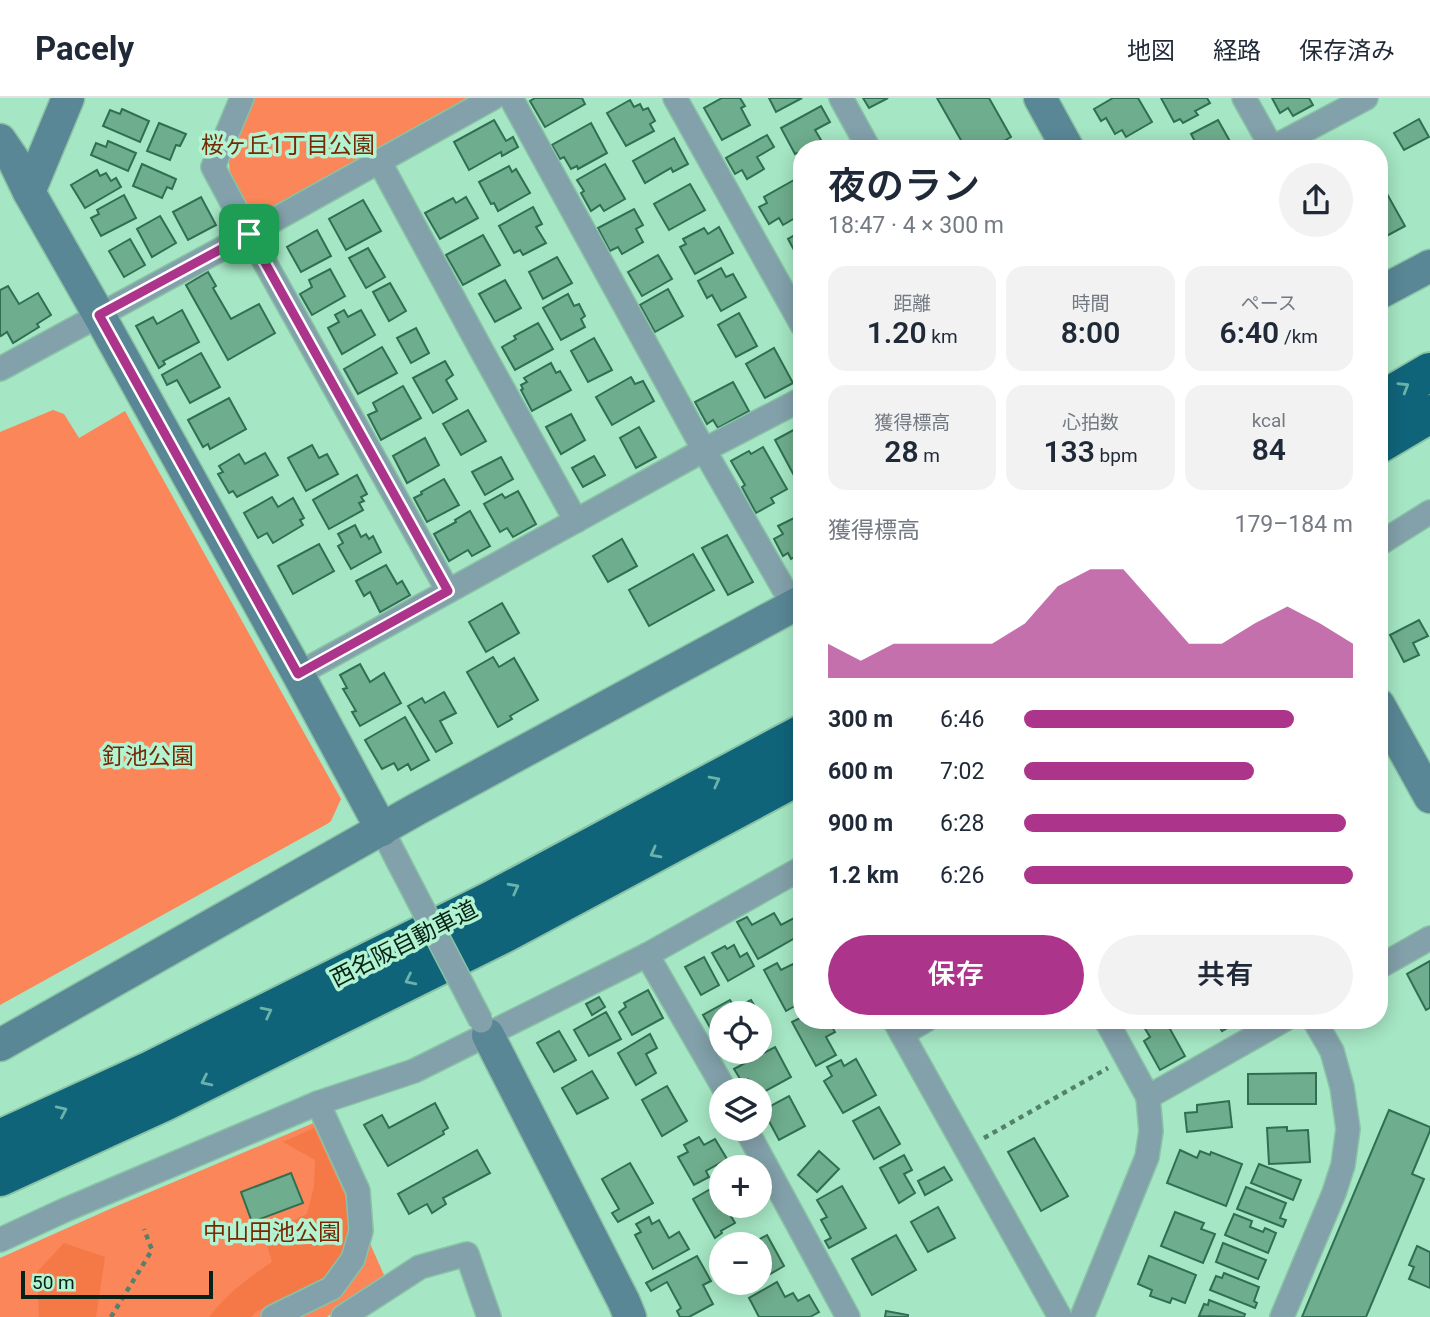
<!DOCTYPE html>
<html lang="ja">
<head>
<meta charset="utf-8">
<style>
  body { margin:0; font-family:Roboto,"Noto Sans JP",sans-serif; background:#f2f2f3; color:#1f2937; height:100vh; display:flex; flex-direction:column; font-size:26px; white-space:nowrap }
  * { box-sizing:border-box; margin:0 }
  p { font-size:23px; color:#747a83 }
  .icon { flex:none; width:38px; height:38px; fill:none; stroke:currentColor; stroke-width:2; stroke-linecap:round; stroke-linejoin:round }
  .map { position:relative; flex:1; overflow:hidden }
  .details { position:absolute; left:793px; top:42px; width:595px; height:889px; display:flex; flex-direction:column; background:#fff; border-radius:28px; box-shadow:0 4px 18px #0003 }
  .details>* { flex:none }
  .tools { position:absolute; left:709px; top:903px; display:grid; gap:14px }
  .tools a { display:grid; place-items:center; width:63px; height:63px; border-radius:50%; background:#fff; box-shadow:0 4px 18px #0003; font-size:35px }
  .scale { position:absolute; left:21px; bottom:18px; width:192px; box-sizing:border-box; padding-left:7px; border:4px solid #072216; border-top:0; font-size:19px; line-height:24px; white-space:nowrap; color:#072216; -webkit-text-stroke:5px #b2f3d1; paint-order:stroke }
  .pin { position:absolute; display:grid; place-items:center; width:60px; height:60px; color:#fff; margin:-30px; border-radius:14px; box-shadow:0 4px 10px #0006 }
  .round { display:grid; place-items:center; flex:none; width:74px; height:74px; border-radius:37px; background:#f2f2f3 }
  .summary { display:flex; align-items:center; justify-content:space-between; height:119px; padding:0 35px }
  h1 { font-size:38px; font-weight:600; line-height:52px }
  .metrics { display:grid; grid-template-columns:repeat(3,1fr); gap:10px; height:119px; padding:7px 35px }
  .metrics div { display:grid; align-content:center; border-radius:18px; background:#f2f2f3; text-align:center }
  .metrics b { font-size:30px; font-weight:600 }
  .metrics small { font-size:19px; font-weight:400 }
  .metrics p { font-size:19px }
  .chart { height:196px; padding:14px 35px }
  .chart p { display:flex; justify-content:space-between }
  .chart svg { width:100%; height:126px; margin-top:7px; fill:#ac358b; opacity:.7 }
  .primary-button { display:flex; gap:14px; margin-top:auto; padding:14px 35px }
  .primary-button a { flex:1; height:80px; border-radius:42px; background:#ac358b; color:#fff; font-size:28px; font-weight:600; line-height:80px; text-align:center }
  .primary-button a+a { background:#f2f2f3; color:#1f2937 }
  ul { padding:0 35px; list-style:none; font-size:23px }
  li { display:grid; grid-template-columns:112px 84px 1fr; align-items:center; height:52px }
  li i { height:18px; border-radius:9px; background:#ac358b }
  header { display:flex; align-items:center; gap:42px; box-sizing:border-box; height:98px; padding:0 35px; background:#fff; border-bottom:2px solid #e0e1e3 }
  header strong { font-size:33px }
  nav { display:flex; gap:38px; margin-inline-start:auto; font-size:24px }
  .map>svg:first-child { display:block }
  .green { fill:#fa865a }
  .forest { fill:#f57847 }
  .building { fill:#6ead8d; stroke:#306f52; stroke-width:2 }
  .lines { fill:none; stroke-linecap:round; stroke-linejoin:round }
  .street-casing { stroke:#89c3a5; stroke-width:26 }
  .secondary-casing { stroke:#89c3a5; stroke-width:35 }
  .highway-casing { stroke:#89c3a5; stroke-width:42 }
  .path { stroke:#53816a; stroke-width:4.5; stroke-dasharray:5 5; stroke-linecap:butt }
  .street { stroke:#83a1ab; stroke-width:23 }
  .secondary { stroke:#598796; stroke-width:32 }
  .highway { stroke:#10647a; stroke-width:38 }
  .street-bridge-casing { stroke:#89c3a5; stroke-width:26; stroke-linecap:butt }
  .street-bridge { stroke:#83a1ab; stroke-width:23 }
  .oneway { stroke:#69b3aa }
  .route-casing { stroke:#fff; stroke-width:14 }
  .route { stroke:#ac358b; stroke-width:9 }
  .labels { text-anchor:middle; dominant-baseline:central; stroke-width:7; stroke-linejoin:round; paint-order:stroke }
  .park-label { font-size:23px; fill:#772904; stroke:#b2f3d1 }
  .street-label { font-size:23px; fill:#072216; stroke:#b2f3d1 }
</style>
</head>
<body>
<header>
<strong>Pacely</strong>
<nav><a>地図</a><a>経路</a><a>保存済み</a></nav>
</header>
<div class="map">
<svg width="1430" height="1219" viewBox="0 0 1430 1219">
  <rect width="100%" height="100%" fill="#a5e6c4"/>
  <g class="green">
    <polygon points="254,0 467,0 263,114 247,110 230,77 229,62"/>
    <polygon points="53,312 64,316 79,340 125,313 341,701 331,723 327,726 0,907 0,334"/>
    <polygon points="316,1024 384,1177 327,1219 0,1219 0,1160 110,1111"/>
  </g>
  <g class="forest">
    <path d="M314,1030L355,1120L357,1136L324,1187L257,1213L251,1219H209C227,1196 248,1180 272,1164L266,1144L276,1131L307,1116L314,1089L315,1062L283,1044Z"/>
    <polygon points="64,1145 105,1159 96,1219 39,1219 37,1174"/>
  </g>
  <g class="building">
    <polygon points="535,0 582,0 585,6 545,29 530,3"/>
    <polygon points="722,0 740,0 745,8 741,10 750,27 722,42 704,10"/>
    <polygon points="769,0 802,0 776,14"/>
    <polygon points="863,0 888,0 869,10"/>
    <polygon points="937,0 989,0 1011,39 990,51 966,51"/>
    <polygon points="1113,0 1138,0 1152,24 1126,39 1122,32 1115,36 1106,20 1101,23 1094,11"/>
    <polygon points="1161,0 1207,0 1210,5 1195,13 1198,17 1183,25 1180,21 1174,24"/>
    <polygon points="1272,0 1309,0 1313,7 1293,18 1288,10 1280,15"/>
    <polygon points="630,2 634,9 640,6 643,12 648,10 655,23 650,26 654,33 626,48 607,15"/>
    <polygon points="821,8 830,24 815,32 821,42 805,51 802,51 802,53 795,56 781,30"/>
    <polygon points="122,11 149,23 140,44 103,28 110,12 120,16"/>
    <polygon points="1419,21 1429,39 1404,52 1394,35"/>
    <polygon points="494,22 506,43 513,39 518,49 502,58 501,54 469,72 454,44"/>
    <polygon points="1218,22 1232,47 1226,51 1199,51 1191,36"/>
    <polygon points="159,25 186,36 180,48 176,47 170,62 147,53"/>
    <polygon points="591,25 607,55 578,71 577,68 571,71 564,59 560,61 552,47"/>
    <polygon points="767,37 774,49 757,59 764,71 747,81 742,72 735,76 726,60"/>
    <polygon points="674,40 688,66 673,74 671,70 645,85 633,63"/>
    <polygon points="108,43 136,55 128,73 91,57 96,45 106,49"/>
    <polygon points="142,66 176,81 172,91 167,89 162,100 133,88"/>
    <polygon points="605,66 625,101 604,113 600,107 591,113 581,95 584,93 577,82"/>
    <polygon points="509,68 512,74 516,71 530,95 498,113 494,105 491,106 479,84"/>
    <polygon points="97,72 100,78 106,75 111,83 116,80 121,89 85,110 71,87"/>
    <polygon points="794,82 802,96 802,116 783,127 779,120 769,126 759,109 767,105 764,99"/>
    <polygon points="690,86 705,112 669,132 654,106"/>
    <polygon points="1382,87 1405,128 1379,142 1379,88"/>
    <polygon points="124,97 136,120 101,138 91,120 99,116 97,112"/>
    <polygon points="201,99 216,127 188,142 173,114"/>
    <polygon points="466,99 478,120 440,141 425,115 453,100 456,105"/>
    <polygon points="363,102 381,133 346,152 329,121"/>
    <polygon points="533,109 542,126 536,129 546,145 523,157 520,152 514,155 499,128"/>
    <polygon points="634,111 643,127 636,131 643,144 622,156 618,149 610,153 598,130"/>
    <polygon points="160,118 176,145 152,159 137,131"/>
    <polygon points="719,129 733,155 695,176 680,149 686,146 683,141 704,130 708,136"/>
    <polygon points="317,132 331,158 301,174 287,149"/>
    <polygon points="802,133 802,162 800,163 788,141"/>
    <polygon points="483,137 500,167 463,187 446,157"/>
    <polygon points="130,141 145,167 124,179 109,153"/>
    <polygon points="368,150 385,179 366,190 349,160"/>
    <polygon points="658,157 672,181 642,198 628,174"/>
    <polygon points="557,159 572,185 543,201 529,174"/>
    <polygon points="721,170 726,179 733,176 746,199 721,213 712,197 707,200 698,183"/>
    <polygon points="330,171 345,198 312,217 300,196 312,189 309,182"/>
    <polygon points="208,174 216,188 213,190 231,221 259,206 275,235 228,262 186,187"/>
    <polygon points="505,182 521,210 495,224 479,196"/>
    <polygon points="390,185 406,213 389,223 373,194"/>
    <polygon points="8,188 19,206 38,195 51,217 37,226 39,229 13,245 7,234 1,238 0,236 0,192"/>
    <polygon points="668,191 683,218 655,234 640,207"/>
    <polygon points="568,196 574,208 579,206 585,218 581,221 585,229 561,242 543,210"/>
    <polygon points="182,212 199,244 163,263 165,266 159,270 136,228 153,219 157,226"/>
    <polygon points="344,212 348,219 361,212 375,237 342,256 328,230 339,224 335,217"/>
    <polygon points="739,215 757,248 736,259 718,227"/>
    <polygon points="538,225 553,251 515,272 502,249 516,241 514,238"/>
    <polygon points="416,230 429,255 411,265 397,240"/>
    <polygon points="594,240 612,272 588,284 571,253"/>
    <polygon points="382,249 397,275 358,296 344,271"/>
    <polygon points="774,250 793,285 765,300 746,266"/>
    <polygon points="201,255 220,289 190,305 177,282 167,287 162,277"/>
    <polygon points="445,263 453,277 446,282 457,301 433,315 413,280"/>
    <polygon points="551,265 556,275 560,273 571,292 532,313 521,292 523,291 521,287 527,284 524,280"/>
    <polygon points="631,279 635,286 643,283 654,303 612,327 596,299"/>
    <polygon points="733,284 749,313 718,330 713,322 707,326 695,304"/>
    <polygon points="403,288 421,320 381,342 368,317 377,313 373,305"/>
    <polygon points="229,300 246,331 210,351 208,346 203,349 188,322"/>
    <polygon points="468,312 486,343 461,357 443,326"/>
    <polygon points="571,316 585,342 561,356 546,329"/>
    <polygon points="639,329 656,359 636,370 620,340"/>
    <polygon points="799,329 802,333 802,380 797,383 775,342"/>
    <polygon points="425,340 439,367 407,385 393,358"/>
    <polygon points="312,347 319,360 327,356 338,376 306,393 288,360"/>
    <polygon points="763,349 787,391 771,400 774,405 756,415 742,389 745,387 731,363 749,353 751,356"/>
    <polygon points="265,355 278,377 237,399 233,393 229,395 218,376 223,374 219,368 239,356 245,366"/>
    <polygon points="594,358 605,377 583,389 572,370"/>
    <polygon points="501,359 513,381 485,397 472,374"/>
    <polygon points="357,377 367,396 361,399 364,403 359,405 363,412 329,431 313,402"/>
    <polygon points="444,381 459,407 427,424 414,400 422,396 421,394"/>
    <polygon points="518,393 536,426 513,439 507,430 500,434 484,406 502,396 505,400"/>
    <polygon points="272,399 278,409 293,400 304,420 300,422 303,427 273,445 267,435 258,440 244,415"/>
    <polygon points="470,413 490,448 472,458 468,452 449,463 434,436 456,424 455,422"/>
    <polygon points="802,416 802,455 791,461 788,455 783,458 774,441 783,436 778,428"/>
    <polygon points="355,427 361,439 366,436 369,441 373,438 381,454 351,471 338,448 343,445 338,436"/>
    <polygon points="727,437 753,484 728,497 702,450"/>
    <polygon points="622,441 637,468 608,484 593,458"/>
    <polygon points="319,446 334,473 293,496 278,468"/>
    <polygon points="693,456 714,492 649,528 629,492"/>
    <polygon points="386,467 397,486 402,483 410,497 380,514 370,494 364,498 356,483"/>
    <polygon points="502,505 519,535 486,554 469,524"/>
    <polygon points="1419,522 1428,538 1413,545 1419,557 1404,564 1390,537"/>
    <polygon points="493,559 499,569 514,560 538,602 510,618 512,621 498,629 467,574"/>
    <polygon points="360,566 370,584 384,575 401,605 360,628 352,614 356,613 343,591 347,590 340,577"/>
    <polygon points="444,594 456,615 440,623 452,645 436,654 408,608 422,600 425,605"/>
    <polygon points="405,619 429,662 411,672 408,666 398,672 394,665 382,671 365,642"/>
    <polygon points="774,815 781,827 802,816 802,836 758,861 737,824 747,819 752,827"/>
    <polygon points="734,847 740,859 747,855 754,868 728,883 712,855 725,848 727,851"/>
    <polygon points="704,859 719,887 701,897 685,869"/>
    <polygon points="1430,863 1430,910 1426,912 1407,876"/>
    <polygon points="777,865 781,872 793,866 802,881 802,904 786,913 764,872"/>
    <polygon points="648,892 663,920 632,937 619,914 626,909 624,905"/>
    <polygon points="599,899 605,909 592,917 586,906"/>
    <polygon points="730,902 735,910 751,902 759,915 721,915 721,949 703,917"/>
    <polygon points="606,914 621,941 589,958 574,932"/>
    <polygon points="802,919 802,922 828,922 835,934 826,939 836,957 816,968 792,924"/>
    <polygon points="1155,922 1165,922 1185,958 1160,972 1144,943 1150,939 1144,929"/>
    <polygon points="1216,922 1241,922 1222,933"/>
    <polygon points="559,933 576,962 554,974 537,945"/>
    <polygon points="650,936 657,950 646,956 656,975 636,987 618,955"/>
    <polygon points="775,949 791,979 760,996 760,992 754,992 748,981 742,984 734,971"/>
    <polygon points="856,961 876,997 843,1015 824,983 832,978 827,969 841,962 844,968"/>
    <polygon points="592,973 608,1000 577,1016 562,990"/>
    <polygon points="1316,975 1316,1006 1248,1006 1248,976"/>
    <polygon points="667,988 687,1023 662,1038 642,1002"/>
    <polygon points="789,998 805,1028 779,1042 763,1012"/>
    <polygon points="1229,1003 1232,1029 1187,1034 1185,1015 1197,1014 1197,1007"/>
    <polygon points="435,1005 448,1030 443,1033 444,1036 388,1068 364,1027 382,1017 389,1030"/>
    <polygon points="879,1009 900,1046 874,1061 853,1023"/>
    <polygon points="1389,1012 1430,1029 1430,1033 1412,1076 1424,1081 1366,1219 1302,1219"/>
    <polygon points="1287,1029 1287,1033 1308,1032 1310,1064 1269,1066 1267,1030"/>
    <polygon points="699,1039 704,1047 715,1041 727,1061 706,1073 709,1079 694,1087 678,1059 688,1054 684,1047"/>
    <polygon points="1034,1040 1068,1098 1041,1113 1008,1054"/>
    <polygon points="477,1052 490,1075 443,1100 446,1106 432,1115 427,1106 409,1116 398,1096"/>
    <polygon points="1180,1052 1197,1060 1200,1053 1210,1057 1211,1054 1242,1066 1226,1108 1167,1085"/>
    <polygon points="819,1053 839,1071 817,1094 798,1077"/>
    <polygon points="904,1057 912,1072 904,1076 915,1095 899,1105 880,1070"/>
    <polygon points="630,1065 653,1105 618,1124 612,1115 619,1111 602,1081"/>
    <polygon points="1259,1066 1301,1082 1293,1102 1251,1085"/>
    <polygon points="944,1069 952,1082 925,1097 918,1083"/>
    <polygon points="291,1075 303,1105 252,1124 241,1094"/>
    <polygon points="842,1088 866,1130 829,1150 825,1143 831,1140 821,1122 827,1119 817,1102"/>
    <polygon points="714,1089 721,1101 721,1108 725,1108 735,1125 721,1133 722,1135 715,1140 693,1101"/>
    <polygon points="1246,1089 1286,1105 1280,1120 1286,1122 1283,1129 1237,1111"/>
    <polygon points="938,1109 955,1140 928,1154 911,1124"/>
    <polygon points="1175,1114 1204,1125 1201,1131 1215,1136 1203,1165 1161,1148"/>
    <polygon points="1234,1116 1252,1123 1250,1129 1263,1134 1265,1130 1276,1135 1268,1155 1225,1137"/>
    <polygon points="649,1119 652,1126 659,1122 669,1140 679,1134 689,1151 653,1171 635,1137 641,1134 636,1126"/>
    <polygon points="767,1137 784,1168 760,1182 760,1146 751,1146"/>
    <polygon points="896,1137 916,1172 872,1197 852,1161"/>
    <polygon points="1223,1145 1266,1162 1258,1181 1216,1164"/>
    <polygon points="1417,1148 1430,1154 1430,1190 1409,1181 1414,1169 1409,1167"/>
    <polygon points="697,1158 711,1183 703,1187 713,1206 689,1219 680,1219 677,1213 681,1210 667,1184 651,1193 646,1185"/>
    <polygon points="1149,1158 1196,1177 1185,1205 1172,1200 1170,1205 1150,1198 1152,1192 1138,1186"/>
    <polygon points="1224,1175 1259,1189 1254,1203 1257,1205 1255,1210 1210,1192 1216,1178 1222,1180"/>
    <polygon points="777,1184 785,1199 793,1195 798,1203 809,1197 819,1214 810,1219 759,1219 749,1200"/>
    <polygon points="1209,1202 1245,1216 1244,1219 1199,1218 1204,1206 1208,1207"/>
    <polygon points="886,1213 908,1217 908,1219 885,1219"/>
  </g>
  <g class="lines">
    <defs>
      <g id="street">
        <polyline points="242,0 213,69 249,136 448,493"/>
        <polyline points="511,0 704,352 793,507"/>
        <polyline points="675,0 802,227"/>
        <polyline points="841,0 869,51"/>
        <polyline points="1244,0 1272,50"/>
        <polyline points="1270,51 1366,0"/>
        <polyline points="379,63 483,255 576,423"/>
        <polyline points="0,271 249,136 493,0"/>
        <polyline points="1379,446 1430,414"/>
        <polyline points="298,576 704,352 802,301"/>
        <polyline points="382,732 399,765"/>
        <polyline points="647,857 725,992"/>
        <polyline points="1379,869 1430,840"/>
        <polyline points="894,922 1060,1219"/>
        <polyline points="1106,922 1148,999"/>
        <polyline points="902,936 926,922"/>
        <polyline points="746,1031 848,1219"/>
        <polyline points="0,1142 65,1112 318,1005 414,973 647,857 802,770"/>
        <polyline points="273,1219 332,1190 353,1161 361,1133 358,1093 318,1005"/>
        <polyline points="343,1219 420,1169 467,1156 489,1219"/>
        <polyline points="1082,1219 1147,1059 1151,1033 1148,999 1284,922"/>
        <polyline points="1282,1219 1334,1095 1343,1067 1348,1031 1342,989 1332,953 1314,922"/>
      </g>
      <g id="secondary">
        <polyline points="1040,0 1068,51"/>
        <polyline points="0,42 13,61 29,94 99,217 298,576 382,732"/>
        <polyline points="29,94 68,0"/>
        <polyline points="1379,195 1430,168"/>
        <polyline points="1379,607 1430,699"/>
        <polyline points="488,937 624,1204 630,1219"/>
        <polyline points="0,947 417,711 802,503"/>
      </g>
      <g id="highway">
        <polyline points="1379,304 1430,274"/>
        <polyline points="1379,346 1430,316"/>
        <polyline points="0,1041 151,972 492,802 802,636"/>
        <polyline points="0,1079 164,1004 505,835 802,676"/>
      </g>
    </defs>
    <use href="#street" class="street-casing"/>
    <use href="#secondary" class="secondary-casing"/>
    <use href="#highway" class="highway-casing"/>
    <g class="path">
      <polyline points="984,1040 1108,970"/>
      <polyline points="111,1219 152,1152 144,1131"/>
    </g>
    <use href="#street" class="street"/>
    <use href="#secondary" class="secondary"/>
    <use href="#highway" class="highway"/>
    <defs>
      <polyline id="street-bridge" points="399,765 481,923"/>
    </defs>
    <use href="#street-bridge" class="street-bridge-casing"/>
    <use href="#street-bridge" class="street-bridge"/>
  </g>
  <defs><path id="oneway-chevron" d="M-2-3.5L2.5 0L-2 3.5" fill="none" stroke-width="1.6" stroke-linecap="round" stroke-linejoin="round" transform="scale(1.75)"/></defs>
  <g class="oneway">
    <use href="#oneway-chevron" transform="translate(1404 289) rotate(-31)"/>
    <use href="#oneway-chevron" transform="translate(715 683) rotate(-28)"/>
    <use href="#oneway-chevron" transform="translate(655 755) rotate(152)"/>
    <use href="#oneway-chevron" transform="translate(514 790) rotate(-28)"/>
    <use href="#oneway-chevron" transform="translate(410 882) rotate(154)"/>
    <use href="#oneway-chevron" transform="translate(267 914) rotate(-27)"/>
    <use href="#oneway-chevron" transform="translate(206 983) rotate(154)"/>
    <use href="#oneway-chevron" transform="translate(62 1013) rotate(-25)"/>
  </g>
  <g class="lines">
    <defs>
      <polygon id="route" points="249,136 448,493 298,576 99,217"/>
    </defs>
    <use href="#route" class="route-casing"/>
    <use href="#route" class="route"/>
  </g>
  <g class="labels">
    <g class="park-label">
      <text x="288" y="47">桜ヶ丘1丁目公園</text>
      <text x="148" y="658">釘池公園</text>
      <text x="272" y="1134">中山田池公園</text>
    </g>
    <g class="street-label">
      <text transform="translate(404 846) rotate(-27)">西名阪自動車道</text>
    </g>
  </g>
</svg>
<div class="tools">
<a><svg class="icon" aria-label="locate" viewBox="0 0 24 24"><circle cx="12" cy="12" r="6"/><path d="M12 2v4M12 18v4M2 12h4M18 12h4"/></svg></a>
<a><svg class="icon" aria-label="layers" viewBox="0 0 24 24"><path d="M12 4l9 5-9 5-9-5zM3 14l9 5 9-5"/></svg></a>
<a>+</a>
<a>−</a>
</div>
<div class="scale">50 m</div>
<div class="pin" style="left:249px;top:136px;background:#1e9e55"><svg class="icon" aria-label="arrive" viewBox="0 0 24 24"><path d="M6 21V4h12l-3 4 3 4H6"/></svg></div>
<section class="details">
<div class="summary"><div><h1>夜のラン</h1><p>18:47 · 4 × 300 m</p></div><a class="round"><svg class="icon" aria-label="share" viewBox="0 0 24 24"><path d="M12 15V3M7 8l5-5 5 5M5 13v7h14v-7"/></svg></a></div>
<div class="metrics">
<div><p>距離</p><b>1.20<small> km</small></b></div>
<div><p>時間</p><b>8:00</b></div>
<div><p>ペース</p><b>6:40<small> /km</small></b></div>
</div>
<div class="metrics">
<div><p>獲得標高</p><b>28<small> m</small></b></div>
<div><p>心拍数</p><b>133<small> bpm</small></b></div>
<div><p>kcal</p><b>84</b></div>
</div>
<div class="chart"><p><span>獲得標高</span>179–184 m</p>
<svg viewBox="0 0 160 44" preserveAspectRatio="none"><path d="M0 44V32L10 38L20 32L30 32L40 32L50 32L60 25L70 12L80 6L90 6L100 19L110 32L120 32L130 25L140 19L150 25L160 32V44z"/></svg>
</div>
<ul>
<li><b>300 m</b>6:46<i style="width:82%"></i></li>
<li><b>600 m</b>7:02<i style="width:70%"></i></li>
<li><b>900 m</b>6:28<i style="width:98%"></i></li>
<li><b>1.2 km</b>6:26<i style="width:100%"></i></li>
</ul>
<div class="primary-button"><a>保存</a><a>共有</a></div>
</section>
</div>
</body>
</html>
